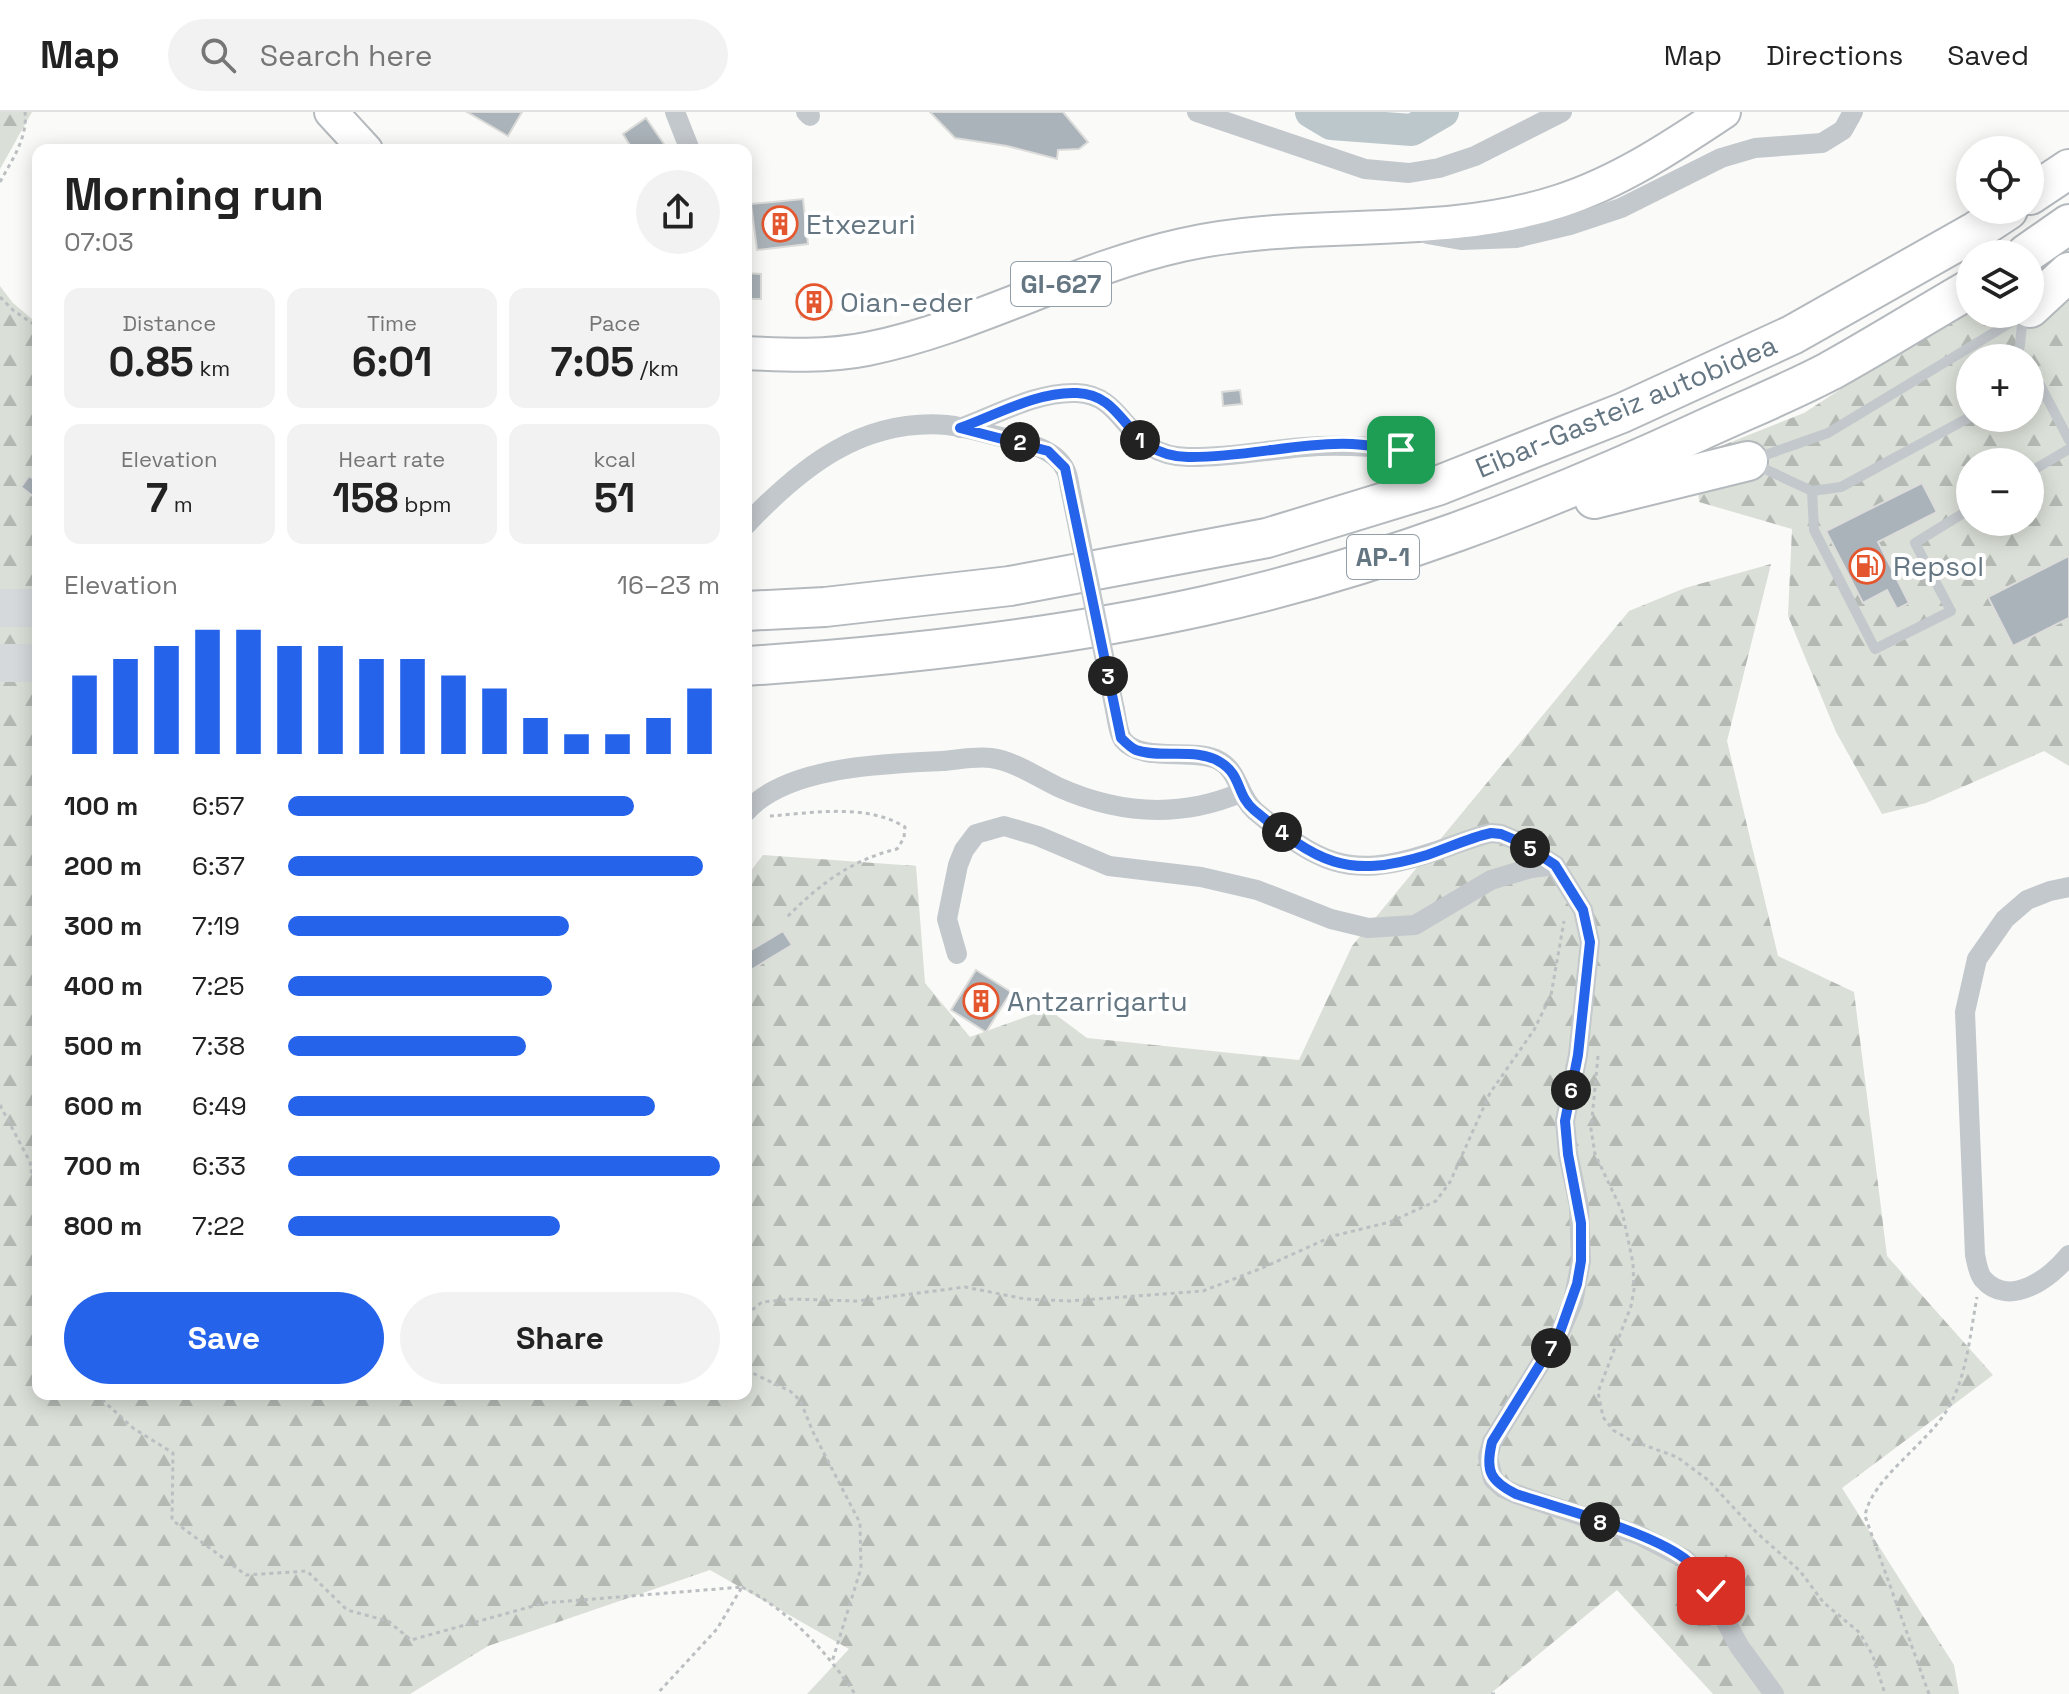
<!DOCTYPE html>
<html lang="en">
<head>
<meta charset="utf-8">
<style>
  body { margin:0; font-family:"Space Grotesk",sans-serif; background:#f2f2f2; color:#222; height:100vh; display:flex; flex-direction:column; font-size:30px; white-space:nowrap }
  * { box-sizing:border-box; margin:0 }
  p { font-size:26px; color:#767676 }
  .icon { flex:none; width:44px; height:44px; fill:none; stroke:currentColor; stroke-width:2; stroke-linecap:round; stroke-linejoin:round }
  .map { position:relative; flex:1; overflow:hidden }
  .sheet { position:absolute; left:32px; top:32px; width:720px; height:1256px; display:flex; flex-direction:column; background:#fff; border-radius:16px; box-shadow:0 4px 20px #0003 }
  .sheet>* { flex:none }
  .controls { position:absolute; left:1956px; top:24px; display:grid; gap:16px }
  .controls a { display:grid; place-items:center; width:88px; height:88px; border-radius:50%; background:#fff; box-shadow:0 4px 20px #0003; font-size:40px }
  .pin { position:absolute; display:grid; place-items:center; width:68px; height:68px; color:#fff; margin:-34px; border-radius:16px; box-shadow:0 4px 12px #0006 }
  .km { position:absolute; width:40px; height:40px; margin:-20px; border-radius:50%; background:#222; color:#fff; font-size:22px; line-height:40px; text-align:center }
  .round { display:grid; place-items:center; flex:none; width:84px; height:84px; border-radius:42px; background:#f2f2f2 }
  .overview { display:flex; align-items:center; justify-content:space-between; height:136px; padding:0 32px }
  h1 { font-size:44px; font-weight:700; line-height:60px }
  .metrics { display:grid; grid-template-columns:repeat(3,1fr); gap:12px; height:136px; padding:8px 32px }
  .metrics div { display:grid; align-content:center; border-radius:16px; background:#f2f2f2; text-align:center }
  .metrics b { font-size:40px; font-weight:700 }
  .metrics small { font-size:22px; font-weight:400 }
  .metrics p { font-size:22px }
  .chart { height:224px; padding:16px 32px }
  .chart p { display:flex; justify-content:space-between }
  .chart svg { width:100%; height:144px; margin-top:8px; stroke:#2563eb; stroke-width:6 }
  .button { display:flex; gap:16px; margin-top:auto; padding:16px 32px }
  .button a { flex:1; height:92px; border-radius:48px; background:#2563eb; color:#fff; font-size:32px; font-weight:700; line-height:92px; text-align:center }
  .button a+a { background:#f2f2f2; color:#222 }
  ul { padding:0 32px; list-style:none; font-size:26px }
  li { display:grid; grid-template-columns:128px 96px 1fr; align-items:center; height:60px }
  li i { height:20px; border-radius:10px; background:#2563eb }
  header { display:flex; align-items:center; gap:48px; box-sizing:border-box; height:112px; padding:0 40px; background:#fff; border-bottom:2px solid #e0e0e0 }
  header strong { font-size:38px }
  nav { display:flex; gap:44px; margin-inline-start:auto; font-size:28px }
  .search { width:560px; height:72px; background:#f2f2f2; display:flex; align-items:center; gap:20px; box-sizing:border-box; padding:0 28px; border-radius:44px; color:#767676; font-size:30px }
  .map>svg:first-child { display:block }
  .forest { fill:url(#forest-firs); fill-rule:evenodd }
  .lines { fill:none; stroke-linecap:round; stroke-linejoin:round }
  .river { stroke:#bbc7cb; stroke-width:32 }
  .building { fill:#aab3b9; stroke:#dcdcda; stroke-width:2 }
  .motorway-tunnel { stroke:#d5d9db; stroke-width:38; stroke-dasharray:38 19; stroke-linecap:butt }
  .primary-casing { stroke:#b5babe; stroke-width:36 }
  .motorway-casing { stroke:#b4b9bd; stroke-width:42 }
  .path { stroke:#bbbfc2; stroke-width:3; stroke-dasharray:4 4; stroke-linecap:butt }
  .service { stroke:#c3c8cc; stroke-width:10 }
  .minor { stroke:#c3c8cc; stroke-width:20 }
  .primary { stroke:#fff; stroke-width:32 }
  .motorway { stroke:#fff; stroke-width:38 }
  .minor-bridge { stroke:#c3c8cc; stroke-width:20 }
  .route-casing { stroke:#fff; stroke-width:16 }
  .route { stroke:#2563eb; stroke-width:10 }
  .labels { text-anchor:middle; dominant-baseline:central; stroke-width:8; stroke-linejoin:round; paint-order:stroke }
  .shield { fill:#fff; stroke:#939fa8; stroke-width:2 }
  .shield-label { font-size:26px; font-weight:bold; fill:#657683 }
  .poi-label { font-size:28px; fill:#657683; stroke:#fff; text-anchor:start }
  .street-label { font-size:28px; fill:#657683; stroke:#fff }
</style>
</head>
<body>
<header>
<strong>Map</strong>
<div class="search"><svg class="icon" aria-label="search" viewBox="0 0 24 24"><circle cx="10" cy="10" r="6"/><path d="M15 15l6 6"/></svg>Search here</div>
<nav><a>Map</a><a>Directions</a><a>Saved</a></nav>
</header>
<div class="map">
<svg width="2069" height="1582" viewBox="0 0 2069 1582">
  <defs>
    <pattern id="forest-firs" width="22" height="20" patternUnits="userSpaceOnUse" patternTransform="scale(2)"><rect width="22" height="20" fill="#dadfd7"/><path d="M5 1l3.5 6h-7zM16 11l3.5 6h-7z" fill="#b4b9b4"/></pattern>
  </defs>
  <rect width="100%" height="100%" fill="#fafaf8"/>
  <g class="forest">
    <polygon points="0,0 32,0 0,57"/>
    <path d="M2069,129V654L2044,639L1926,691L1882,702L1836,620L1788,504L1792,417L1699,390L1696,344L1804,301L1970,193V202H2030V154ZM1970,246H2030V306H1970ZM1970,350H2030V410H1970Z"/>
    <polygon points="0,174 13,191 38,212 38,1282 746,1282 746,765 763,743 916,754 925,871 970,925 1048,897 1087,926 1299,948 1352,834 1629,499 1685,476 1771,452 1727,629 1778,844 1854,880 1887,1144 1993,1263 1842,1376 1954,1553 1959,1582 1713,1582 1617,1478 1490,1582 807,1582 849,1537 710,1458 488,1534 410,1582 0,1582"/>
  </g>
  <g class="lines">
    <polyline class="river" points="1311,0 1331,12 1412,18 1443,0"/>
  </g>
  <g class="building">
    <polygon points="467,0 522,0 508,24"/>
    <polygon points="930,0 1063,0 1088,30 1079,37 1058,38 1057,47 1007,34 955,26"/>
    <polygon points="646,6 668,38 633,38 623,22"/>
    <polygon points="803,87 808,132 757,138 751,92"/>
    <polygon points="746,161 761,162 761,187 746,187"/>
    <polygon points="826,175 832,198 801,205 796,182"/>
    <polygon points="1240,278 1242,292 1223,294 1222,280"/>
    <polygon points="29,364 38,370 38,388 21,375"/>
    <polygon points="1922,371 1937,400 1878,430 1909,491 1897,497 1887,478 1863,491 1826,419"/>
    <polygon points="2069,444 2069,506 2013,534 1988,485"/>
    <polygon points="783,819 792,833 751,858 746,850 746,841"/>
    <polygon points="976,858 1011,880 986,920 951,898"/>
  </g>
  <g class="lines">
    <g class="motorway-tunnel">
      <polyline points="0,496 38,496"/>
      <polyline points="0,551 38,551"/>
    </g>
    <defs>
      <g id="primary">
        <polyline points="331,0 366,38"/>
        <path d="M746,241C786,243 827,245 867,237C976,215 1074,157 1182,133C1306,105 1438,129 1560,89C1619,70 1673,34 1724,0"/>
      </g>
      <g id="motorway">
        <polyline points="2030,83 2069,57"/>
        <polyline points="2026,142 2069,112"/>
        <polyline points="2030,196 2069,160"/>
        <polyline points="1594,387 1748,349"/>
        <polyline points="746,499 825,495 1010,474 1267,426 1437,374 1622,301 1792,223 1976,119 2008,98"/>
        <path d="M746,554C899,544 1054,527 1204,494C1376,456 1540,393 1700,319C1743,299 1788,281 1830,259C1877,233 1923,204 1970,177"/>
      </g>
    </defs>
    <use href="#primary" class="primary-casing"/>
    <use href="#motorway" class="motorway-casing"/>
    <g class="path">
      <path d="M0,70C12,48 28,25 25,0"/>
      <polyline points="0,185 14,199 38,215"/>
      <path d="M770,704C813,701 866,691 905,715L904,726L897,737C851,748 820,772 787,805"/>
      <polyline points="1598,944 1591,1017 1595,1042 1622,1099 1633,1151 1634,1178 1631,1194 1598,1280 1603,1305 1613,1318 1630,1328 1677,1345 1708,1368 1757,1421 1800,1459 1823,1490 1860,1521 1873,1544 1885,1582"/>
      <polyline points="0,993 30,1050 38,1097"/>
      <polyline points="746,1203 762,1190 793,1187 857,1189 965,1175 1025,1187 1070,1189 1203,1179 1262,1156 1333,1124 1390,1110 1436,1089 1450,1070 1490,981 1534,918 1551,883 1564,809"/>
      <polyline points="746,1258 790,1279 800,1288 813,1320 860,1411 861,1456 832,1550"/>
      <polyline points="96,1282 133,1316 173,1341 172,1408 246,1463 307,1459 347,1498 388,1509 411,1528 544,1491 742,1475 717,1517 657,1582"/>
      <path d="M742,1475C789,1498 826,1539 855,1582"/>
      <polyline points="1491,1582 1496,1582"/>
      <path d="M1929,1582L1865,1404C1871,1367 1927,1332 1947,1298C1967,1265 1970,1222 1977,1185"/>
    </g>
    <g class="service">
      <polyline points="2016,246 2020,233 2023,203"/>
      <polyline points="2030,265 2038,269 2069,328"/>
      <polyline points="1754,347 1828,321 2023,203"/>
      <polyline points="1754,352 1812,379 1841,375 1970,305"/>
      <polyline points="2030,360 2069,337"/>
      <polyline points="1812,379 1814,418 1875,537 1951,499 1915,431 1970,397"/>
    </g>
    <g class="minor">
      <polyline points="675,0 690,38"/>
      <polyline points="806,0 810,4"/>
      <polyline points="1197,0 1365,57 1409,61 1439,56 1475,44 1562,0"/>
      <polyline points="1427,122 1461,128 1516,126 1570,113 1621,96 1721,46 1755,36 1822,31 1843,18 1853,0"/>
      <path d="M960,316C996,303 1038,279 1077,281C1128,283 1124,344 1188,345C1227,346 1266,338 1304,335C1337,332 1368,334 1401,338"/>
      <path d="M746,413C801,355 862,306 947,313C965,315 984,321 1001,325C1023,330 1054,335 1065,357C1069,364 1069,374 1071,381"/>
      <path d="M1115,598C1117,607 1118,621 1123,628C1142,651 1190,636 1216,647C1240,658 1237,683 1255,699C1317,750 1347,768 1427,742C1449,736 1469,726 1491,721L1501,722L1520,730L1555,753L1583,798L1590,830L1578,943L1565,1009L1568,1042L1579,1094L1581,1149L1573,1190L1560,1220L1492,1330L1488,1345L1493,1367L1503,1376L1516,1382L1639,1423L1685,1447L1702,1465L1739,1534L1774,1582"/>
      <path d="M746,700C786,654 884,652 942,649C957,648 975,644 991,646C1014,649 1037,665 1058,675C1118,702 1178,707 1240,681"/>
      <path d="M2069,775L2050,779L2027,788L2005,807L1977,847L1965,900L1975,1143C1977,1151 1978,1161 1983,1167C2009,1197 2051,1166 2069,1143"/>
      <polyline points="957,842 947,807 958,753 964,738 976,722 1004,714 1038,724 1109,754 1201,765 1257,778 1331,807 1368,816 1415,813 1491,768 1531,756 1555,753"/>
    </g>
    <use href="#primary" class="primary"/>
    <use href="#motorway" class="motorway"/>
    <polyline class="minor-bridge" points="1071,381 1115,598"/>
  </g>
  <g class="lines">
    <defs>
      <path id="route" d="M1401,338C1385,336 1369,333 1352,332C1298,330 1243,346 1188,345C1124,344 1129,283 1077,281C1038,279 996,303 960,316L1048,339L1065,356L1121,626C1125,630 1131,636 1136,638C1161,647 1197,635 1220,650C1242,663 1236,683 1254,698C1317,750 1346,768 1427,743C1448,736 1469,726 1491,721L1501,722L1520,730L1555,753L1583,798L1590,830L1578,943L1565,1009L1568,1042L1581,1111V1149L1577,1172L1560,1220L1492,1330C1485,1359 1490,1369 1516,1382C1564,1398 1645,1418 1684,1446C1696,1455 1704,1467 1711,1479"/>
    </defs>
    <use href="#route" class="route-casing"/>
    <use href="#route" class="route"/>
  </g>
  <defs>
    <symbol id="building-ring" viewBox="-11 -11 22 22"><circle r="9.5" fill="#fff" stroke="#e4572e" stroke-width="1.5"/><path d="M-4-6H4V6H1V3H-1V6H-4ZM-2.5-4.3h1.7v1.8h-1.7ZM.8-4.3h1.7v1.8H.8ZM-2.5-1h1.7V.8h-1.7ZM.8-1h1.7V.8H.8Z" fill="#e4572e"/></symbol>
    <symbol id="fuel-ring" viewBox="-11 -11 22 22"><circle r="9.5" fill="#fff" stroke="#e4572e" stroke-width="1.5"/><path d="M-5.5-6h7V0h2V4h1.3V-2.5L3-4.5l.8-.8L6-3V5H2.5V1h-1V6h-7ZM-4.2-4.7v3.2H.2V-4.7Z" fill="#e4572e"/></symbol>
  </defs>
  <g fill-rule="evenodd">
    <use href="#building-ring" x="760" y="92" width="40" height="40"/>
    <use href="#building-ring" x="794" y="170" width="40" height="40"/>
    <use href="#fuel-ring" x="1847" y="434" width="40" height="40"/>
    <use href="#building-ring" x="961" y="869" width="40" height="40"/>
  </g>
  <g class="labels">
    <g class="shield">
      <rect x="1011" y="150" width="100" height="44" rx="6"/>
      <rect x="1347" y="423" width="72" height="44" rx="6"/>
    </g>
    <g class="shield-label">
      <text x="1061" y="172">GI-627</text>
      <text x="1383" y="445">AP-1</text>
    </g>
    <g class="poi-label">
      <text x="806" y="112">Etxezuri</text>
      <text x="840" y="190">Oian-eder</text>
      <text x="1893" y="454">Repsol</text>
      <text x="1007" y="889">Antzarrigartu</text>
    </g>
    <g class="street-label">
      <text transform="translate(1626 294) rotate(-23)">Eibar-Gasteiz autobidea</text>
    </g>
  </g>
</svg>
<div class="controls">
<a><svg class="icon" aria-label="locate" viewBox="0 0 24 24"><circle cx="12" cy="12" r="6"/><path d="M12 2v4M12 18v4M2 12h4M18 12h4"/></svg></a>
<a><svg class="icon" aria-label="layers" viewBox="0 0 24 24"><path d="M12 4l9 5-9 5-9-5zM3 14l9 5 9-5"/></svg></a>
<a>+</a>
<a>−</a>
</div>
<div class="pin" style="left:1401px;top:338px;background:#1e9e55"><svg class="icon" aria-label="arrive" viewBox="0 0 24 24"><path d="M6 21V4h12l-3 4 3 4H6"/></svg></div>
<div class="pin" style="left:1711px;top:1479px;background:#d93025"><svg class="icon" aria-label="check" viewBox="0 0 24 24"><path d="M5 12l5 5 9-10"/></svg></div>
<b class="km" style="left:1140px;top:328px">1</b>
<b class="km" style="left:1020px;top:330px">2</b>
<b class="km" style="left:1108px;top:564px">3</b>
<b class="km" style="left:1282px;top:720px">4</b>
<b class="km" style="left:1530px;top:736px">5</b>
<b class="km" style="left:1571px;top:978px">6</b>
<b class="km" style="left:1551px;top:1236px">7</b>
<b class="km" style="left:1600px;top:1410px">8</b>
<section class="sheet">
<div class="overview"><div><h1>Morning run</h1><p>07:03</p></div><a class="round"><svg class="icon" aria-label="share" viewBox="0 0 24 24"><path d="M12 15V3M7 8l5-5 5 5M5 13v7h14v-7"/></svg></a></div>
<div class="metrics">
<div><p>Distance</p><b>0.85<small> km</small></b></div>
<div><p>Time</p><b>6:01</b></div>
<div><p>Pace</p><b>7:05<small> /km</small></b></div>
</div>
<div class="metrics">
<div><p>Elevation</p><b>7<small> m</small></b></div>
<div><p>Heart rate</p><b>158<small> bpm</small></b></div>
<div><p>kcal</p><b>51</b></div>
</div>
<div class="chart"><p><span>Elevation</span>16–23 m</p>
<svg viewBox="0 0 160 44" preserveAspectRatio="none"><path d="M5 44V20M15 44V15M25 44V11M35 44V6M45 44V6M55 44V11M65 44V11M75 44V15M85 44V15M95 44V20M105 44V24M115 44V33M125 44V38M135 44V38M145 44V33M155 44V24"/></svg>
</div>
<ul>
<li><b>100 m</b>6:57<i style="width:80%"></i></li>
<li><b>200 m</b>6:37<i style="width:96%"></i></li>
<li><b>300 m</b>7:19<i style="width:65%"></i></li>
<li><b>400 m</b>7:25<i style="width:61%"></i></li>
<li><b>500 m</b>7:38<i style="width:55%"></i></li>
<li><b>600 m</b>6:49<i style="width:85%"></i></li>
<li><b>700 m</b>6:33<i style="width:100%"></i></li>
<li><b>800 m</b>7:22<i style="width:63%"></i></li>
</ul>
<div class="button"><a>Save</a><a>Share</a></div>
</section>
</div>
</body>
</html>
